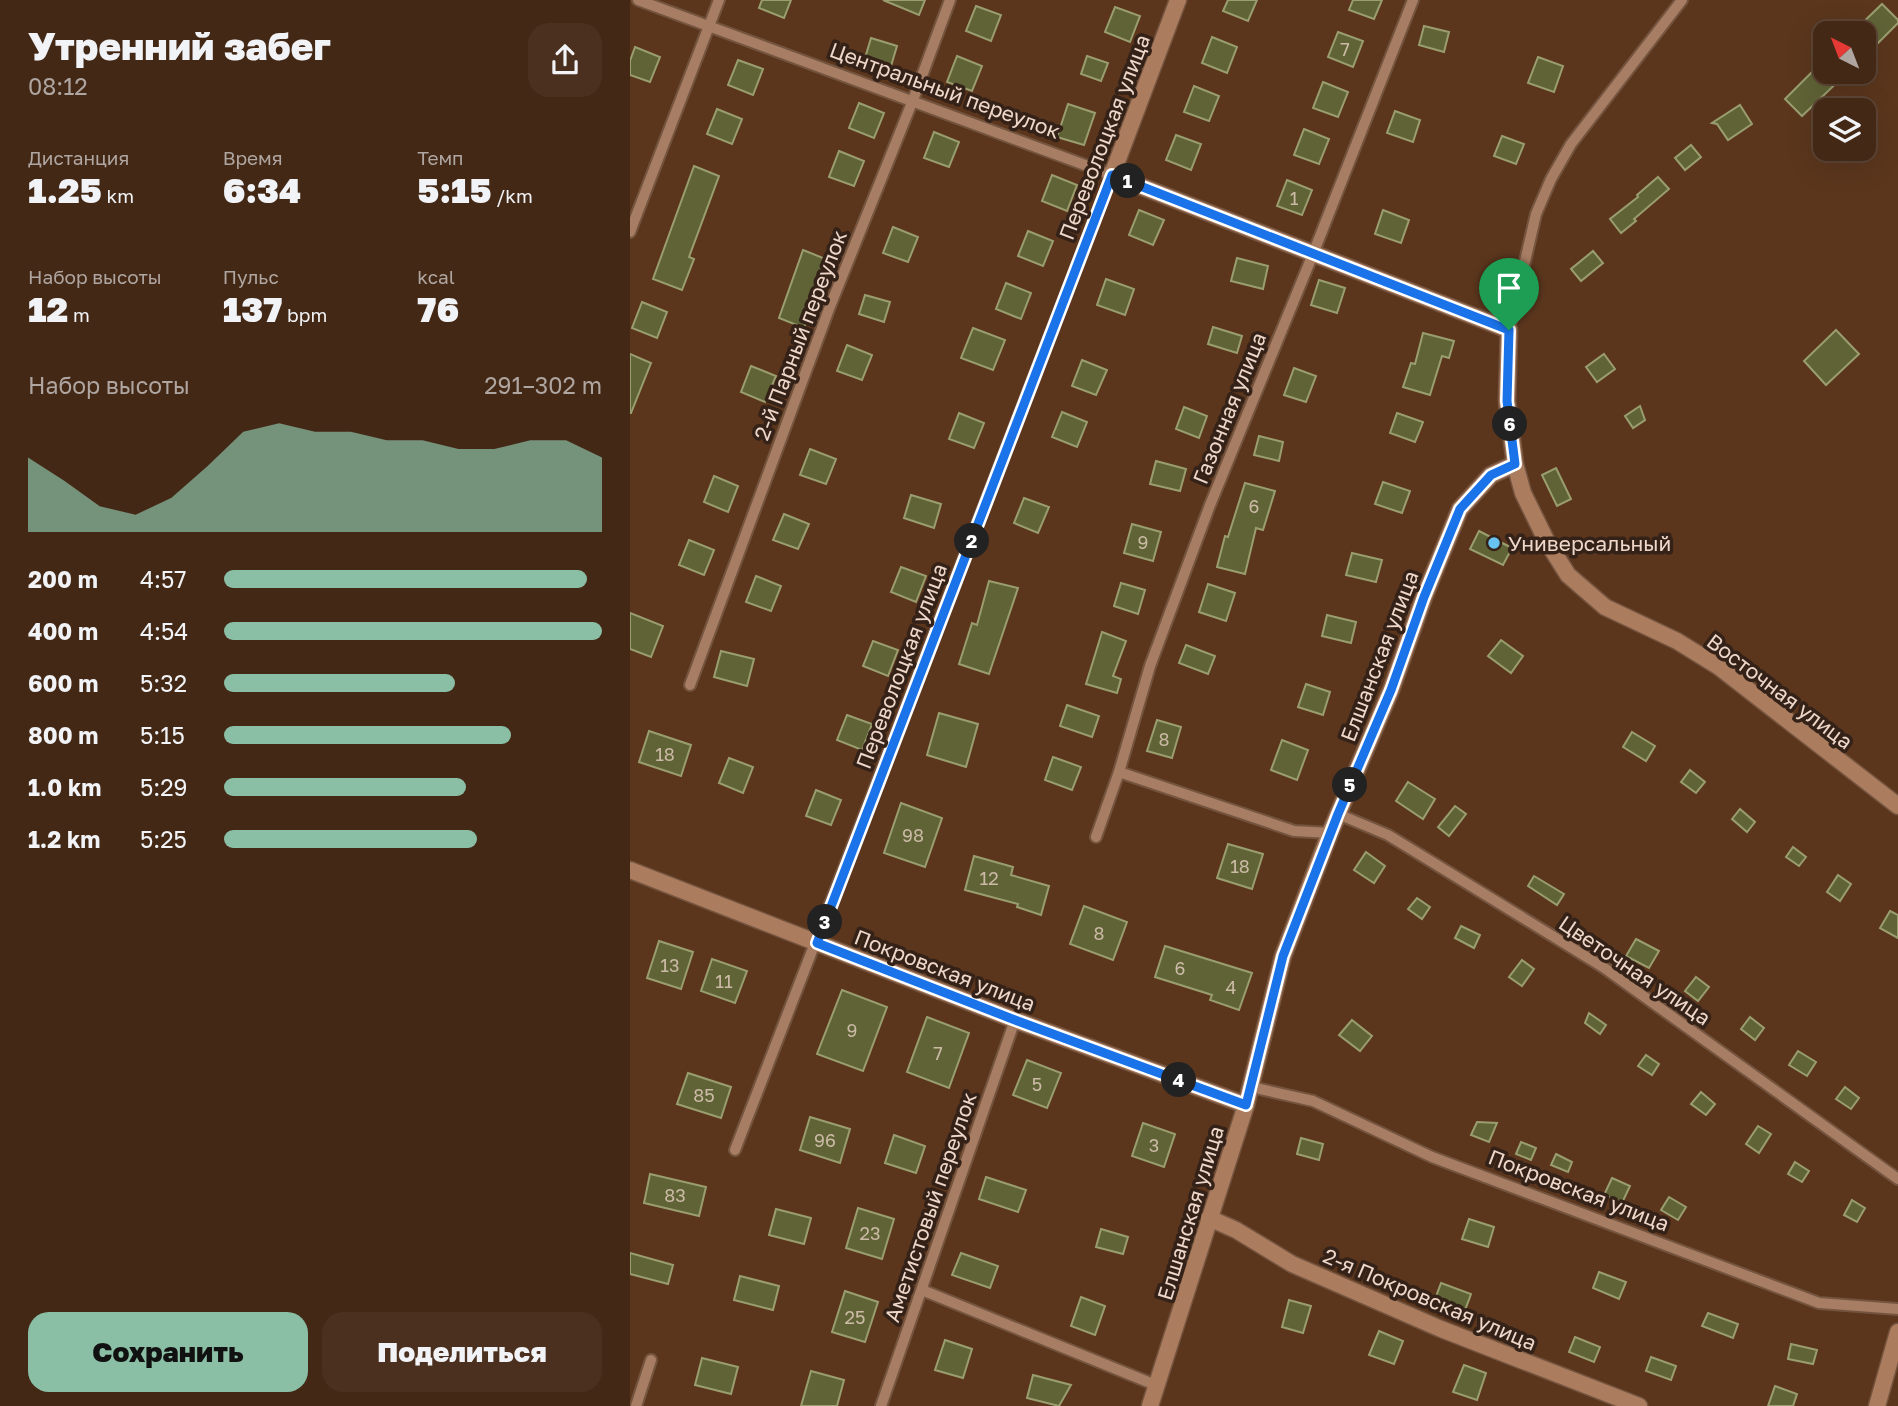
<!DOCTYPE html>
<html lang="ru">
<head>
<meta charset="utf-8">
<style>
  body { margin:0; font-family:"Golos Text",sans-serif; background:#4b301f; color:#f1f3f6; height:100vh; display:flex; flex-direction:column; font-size:26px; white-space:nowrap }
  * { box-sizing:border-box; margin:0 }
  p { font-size:23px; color:#afa6a1 }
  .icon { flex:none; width:38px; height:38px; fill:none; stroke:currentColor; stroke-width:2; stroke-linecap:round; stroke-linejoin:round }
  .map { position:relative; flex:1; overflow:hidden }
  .side { display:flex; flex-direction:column; background:#442816; width:630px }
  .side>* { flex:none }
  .needle { width:46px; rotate:318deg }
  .buttons { position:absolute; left:1183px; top:21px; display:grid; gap:14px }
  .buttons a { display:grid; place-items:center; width:63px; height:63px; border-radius:14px; background:#442816; box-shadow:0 7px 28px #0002,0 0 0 2px #5c4435; font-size:35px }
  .pin { position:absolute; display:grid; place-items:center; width:60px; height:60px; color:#fff; margin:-72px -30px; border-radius:50% 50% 50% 0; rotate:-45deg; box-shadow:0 0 7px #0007 }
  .pin .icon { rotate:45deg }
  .km { position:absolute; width:35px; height:35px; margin:-18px; border-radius:50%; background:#222; color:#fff; font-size:19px; line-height:35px; text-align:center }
  .round { display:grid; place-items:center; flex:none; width:74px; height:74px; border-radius:21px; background:#4b301f }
  .headline { display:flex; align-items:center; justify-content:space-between; height:119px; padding:0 28px }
  h1 { font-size:38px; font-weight:800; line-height:52px }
  .metrics { display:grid; grid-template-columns:repeat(3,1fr); gap:10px; height:119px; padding:7px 28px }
  .metrics div { display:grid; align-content:center }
  .metrics b { font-size:35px; font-weight:800 }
  .metrics small { font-size:19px; font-weight:400 }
  .metrics p { font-size:19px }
  .chart { height:196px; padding:14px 28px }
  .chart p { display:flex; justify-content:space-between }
  .chart svg { width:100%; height:126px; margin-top:7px; fill:#8abfa5; opacity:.7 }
  .cta { display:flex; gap:14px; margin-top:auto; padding:14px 28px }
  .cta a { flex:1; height:80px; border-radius:21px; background:#8abfa5; color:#111; font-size:28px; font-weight:800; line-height:80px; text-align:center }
  .cta a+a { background:#4b301f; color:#f1f3f6 }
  ul { padding:0 28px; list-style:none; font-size:23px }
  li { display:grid; grid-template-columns:112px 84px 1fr; align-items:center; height:52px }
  li i { height:18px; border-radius:9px; background:#8abfa5 }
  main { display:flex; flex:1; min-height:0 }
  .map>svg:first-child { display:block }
  .building { fill:#606336; stroke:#9a9e6f; stroke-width:2 }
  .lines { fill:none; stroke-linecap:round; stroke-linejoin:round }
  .street-casing { stroke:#74543f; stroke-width:14 }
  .secondary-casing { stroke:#74543f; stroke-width:19 }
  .street { stroke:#a77d63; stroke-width:10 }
  .secondary { stroke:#ac7c5e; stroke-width:16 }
  .route-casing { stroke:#fff; stroke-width:14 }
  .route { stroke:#1a73e8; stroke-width:9 }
  .poi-dot { fill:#69c3f1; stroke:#342218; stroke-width:2.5 }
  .labels { text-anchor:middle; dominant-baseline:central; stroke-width:7; stroke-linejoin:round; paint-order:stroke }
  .number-label { font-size:18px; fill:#cbbaa5 }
  .street-label { font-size:21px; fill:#efd7ca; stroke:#342218 }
  .poi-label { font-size:21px; fill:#efd7ca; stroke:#342218; text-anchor:start }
</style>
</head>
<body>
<main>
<section class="side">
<div class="headline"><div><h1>Утренний забег</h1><p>08:12</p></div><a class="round"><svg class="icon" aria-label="share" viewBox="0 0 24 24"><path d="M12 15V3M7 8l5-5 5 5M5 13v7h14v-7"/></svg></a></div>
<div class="metrics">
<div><p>Дистанция</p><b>1.25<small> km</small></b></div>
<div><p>Время</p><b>6:34</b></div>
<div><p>Темп</p><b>5:15<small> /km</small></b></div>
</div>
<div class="metrics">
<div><p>Набор высоты</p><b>12<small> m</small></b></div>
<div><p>Пульс</p><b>137<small> bpm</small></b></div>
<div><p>kcal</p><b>76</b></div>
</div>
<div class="chart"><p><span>Набор высоты</span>291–302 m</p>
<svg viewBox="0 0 160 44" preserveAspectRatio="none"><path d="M0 44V18L10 26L20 35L30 38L40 32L50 21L60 9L70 6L80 9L90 9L100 12L110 12L120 15L130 15L140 12L150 12L160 18V44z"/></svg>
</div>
<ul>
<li><b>200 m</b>4:57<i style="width:96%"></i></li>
<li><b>400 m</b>4:54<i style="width:100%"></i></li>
<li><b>600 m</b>5:32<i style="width:61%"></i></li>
<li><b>800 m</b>5:15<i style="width:76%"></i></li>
<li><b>1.0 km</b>5:29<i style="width:64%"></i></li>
<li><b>1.2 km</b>5:25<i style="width:67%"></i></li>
</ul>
<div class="cta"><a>Сохранить</a><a>Поделиться</a></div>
</section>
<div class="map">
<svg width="1268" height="1406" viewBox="0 0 1268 1406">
  <rect width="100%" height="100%" fill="#5b361d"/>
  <g class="building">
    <polygon points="132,0 161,0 154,18 129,8"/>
    <polygon points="253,0 295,0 289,15"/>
    <polygon points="598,0 627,0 618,21 593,11"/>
    <polygon points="723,0 752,0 744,19 719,10"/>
    <polygon points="1252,4 1268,20 1268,23 1234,57 1234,33 1222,33"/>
    <polygon points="346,6 371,15 361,41 336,31"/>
    <polygon points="485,7 510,16 500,42 475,32"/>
    <polygon points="794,26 819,32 814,52 789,45"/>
    <polygon points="708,32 733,41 723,67 698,57"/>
    <polygon points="582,37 607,47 597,73 572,63"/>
    <polygon points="241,38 267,46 261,66 235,58"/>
    <polygon points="5,47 30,57 20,82 0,75 0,61"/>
    <polygon points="327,56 352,66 342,91 317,82"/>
    <polygon points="457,56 478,63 471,81 451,74"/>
    <polygon points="908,57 933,66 924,92 898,83"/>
    <polygon points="1195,59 1195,72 1218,72 1172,116 1155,99"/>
    <polygon points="108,60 133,69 123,95 98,85"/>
    <polygon points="693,82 718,92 708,117 683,108"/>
    <polygon points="564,86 589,96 579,121 554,112"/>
    <polygon points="229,103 254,113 244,138 219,128"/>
    <polygon points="438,104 465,113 454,145 427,137"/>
    <polygon points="1110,105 1122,124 1098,140 1087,124 1082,123"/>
    <polygon points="87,109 112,119 102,144 77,134"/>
    <polygon points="765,111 790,120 783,142 757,133"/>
    <polygon points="674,129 699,139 689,164 664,155"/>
    <polygon points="304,132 329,142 319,167 294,158"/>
    <polygon points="546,135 571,144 561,170 536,160"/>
    <polygon points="872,136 894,144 886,164 864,156"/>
    <polygon points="1061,145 1071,157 1055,170 1045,158"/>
    <polygon points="209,151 234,161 224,186 199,177"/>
    <polygon points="64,166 89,176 59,257 64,259 52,290 23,279"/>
    <polygon points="422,175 447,185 437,211 412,201"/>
    <polygon points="1028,177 1039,189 1004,219 1006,221 991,233 980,219 1008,197 1007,195"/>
    <polygon points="657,180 682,190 672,215 647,206"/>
    <polygon points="509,210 534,220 523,245 499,235"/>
    <polygon points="753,210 779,220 771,243 745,234"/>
    <polygon points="263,227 288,237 278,262 253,253"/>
    <polygon points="398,231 423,241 413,266 388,256"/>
    <polygon points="173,250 198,260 174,328 149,318"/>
    <polygon points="963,251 973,263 951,281 941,269"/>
    <polygon points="607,258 638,266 633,289 601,281"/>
    <polygon points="476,279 504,289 495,315 467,305"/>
    <polygon points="689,280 715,288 707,313 681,305"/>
    <polygon points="376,283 401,293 391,319 366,309"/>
    <polygon points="235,295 260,302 254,322 229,314"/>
    <polygon points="12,302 37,312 27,338 2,328"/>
    <polygon points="583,327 612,336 607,353 578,344"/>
    <polygon points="343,328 375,340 363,370 331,358"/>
    <polygon points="1206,330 1229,354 1196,385 1174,361"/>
    <polygon points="793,333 824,341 819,358 812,356 800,395 773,387 781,363 785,364"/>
    <polygon points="217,345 242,355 232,380 207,371"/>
    <polygon points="0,354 21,363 1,413 0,413"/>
    <polygon points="974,354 985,369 967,382 956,367"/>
    <polygon points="452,360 477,370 466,395 442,386"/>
    <polygon points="121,366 146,376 135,402 111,392"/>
    <polygon points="664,368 686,376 676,402 654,395"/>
    <polygon points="1010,406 1015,420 1003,428 995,416"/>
    <polygon points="554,407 577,416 569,438 546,429"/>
    <polygon points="432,412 457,422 447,447 422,437"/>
    <polygon points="329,413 354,423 344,448 319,439"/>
    <polygon points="767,413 793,422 785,442 760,433"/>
    <polygon points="629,436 653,442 649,461 624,455"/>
    <polygon points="180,449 206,459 196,484 170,475"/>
    <polygon points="526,461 556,469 550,491 520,484"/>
    <polygon points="926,468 941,499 927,506 912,475"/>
    <polygon points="84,476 108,486 98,512 74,502"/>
    <polygon points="753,482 780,491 772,513 745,504"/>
    <polygon points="615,483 645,491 633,530 626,528 615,574 587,567 595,536 598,537"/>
    <polygon points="281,495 311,504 304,528 274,518"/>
    <polygon points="394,498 419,507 408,533 384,523"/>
    <polygon points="154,514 179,524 168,549 143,540"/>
    <polygon points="502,524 531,532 523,561 494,553"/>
    <polygon points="849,531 882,548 873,565 840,549"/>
    <polygon points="59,540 84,550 74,575 49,565"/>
    <polygon points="722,553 752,560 746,582 716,575"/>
    <polygon points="271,567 296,576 286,602 261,592"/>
    <polygon points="126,576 151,586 141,611 116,602"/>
    <polygon points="359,581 388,588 359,674 329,664 342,623 347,625"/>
    <polygon points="491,583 515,590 508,614 484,606"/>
    <polygon points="578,584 605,593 596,621 569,612"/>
    <polygon points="0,613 33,626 21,657 0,649"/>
    <polygon points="697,615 726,622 721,643 692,636"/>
    <polygon points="472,632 496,641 483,676 491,679 487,693 456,684"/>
    <polygon points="871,640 893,656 881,673 858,656"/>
    <polygon points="243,641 268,650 258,676 233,666"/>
    <polygon points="556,645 585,656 578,674 549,663"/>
    <polygon points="91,651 124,659 117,686 84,677"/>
    <polygon points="676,684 700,692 693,715 668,707"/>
    <polygon points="437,705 469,716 462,737 430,726"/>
    <polygon points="309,713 348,724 336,767 297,755"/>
    <polygon points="217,715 242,724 232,750 207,740"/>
    <polygon points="527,720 551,727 542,758 517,751"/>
    <polygon points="19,731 61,745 51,776 9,762"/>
    <polygon points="1002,732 1025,746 1016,761 993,747"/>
    <polygon points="652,740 678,750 667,780 641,770"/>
    <polygon points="423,757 451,767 442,790 415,780"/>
    <polygon points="99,758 123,767 113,793 89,783"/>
    <polygon points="1060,770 1075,782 1066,793 1051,782"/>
    <polygon points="778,782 805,799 793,819 766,801"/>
    <polygon points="186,790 211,800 201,825 176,816"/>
    <polygon points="271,803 312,818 295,867 254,853"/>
    <polygon points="825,806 836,814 819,836 808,827"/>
    <polygon points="1110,809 1125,822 1117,832 1102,819"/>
    <polygon points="598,844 633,854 622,889 587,878"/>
    <polygon points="1163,847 1176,857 1169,866 1156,857"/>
    <polygon points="736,852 755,866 744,883 724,870"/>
    <polygon points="344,856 383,867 381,875 419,886 411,915 387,907 388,904 335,890"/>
    <polygon points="1208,875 1221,884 1210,901 1197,892"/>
    <polygon points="904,876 934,894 927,905 898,886"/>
    <polygon points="787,898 800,907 792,919 778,909"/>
    <polygon points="454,906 497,922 483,960 440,944"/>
    <polygon points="1260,911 1268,915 1268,938 1250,928"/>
    <polygon points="831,926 850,935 844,948 825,938"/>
    <polygon points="1006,939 1029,951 1019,968 996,956"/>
    <polygon points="29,941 63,952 51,989 17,978"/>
    <polygon points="535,946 622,973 609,1010 580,1000 582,995 525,977"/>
    <polygon points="82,959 117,971 105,1003 71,991"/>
    <polygon points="892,960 904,969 892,986 879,977"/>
    <polygon points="1066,977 1079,987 1068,1001 1055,991"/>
    <polygon points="212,990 257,1007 233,1071 187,1054"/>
    <polygon points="959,1013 976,1025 970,1034 955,1023"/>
    <polygon points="297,1017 339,1033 319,1088 277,1072"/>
    <polygon points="1120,1017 1134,1028 1125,1040 1111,1029"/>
    <polygon points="722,1020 742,1036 730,1051 709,1035"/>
    <polygon points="1168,1051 1186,1062 1177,1076 1159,1065"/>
    <polygon points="1016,1055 1029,1064 1022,1075 1008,1066"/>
    <polygon points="397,1060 431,1073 417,1108 383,1095"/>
    <polygon points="58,1073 101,1087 91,1118 47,1104"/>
    <polygon points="1215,1087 1229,1098 1221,1109 1206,1099"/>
    <polygon points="1071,1092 1085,1104 1076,1115 1061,1104"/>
    <polygon points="180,1117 220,1129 210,1163 170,1150"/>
    <polygon points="847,1122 867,1123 859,1142 841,1135"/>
    <polygon points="513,1123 545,1134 534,1167 502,1156"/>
    <polygon points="1128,1126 1141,1134 1129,1153 1116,1144"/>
    <polygon points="264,1135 295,1146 286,1173 255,1163"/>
    <polygon points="671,1138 693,1144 689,1160 667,1154"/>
    <polygon points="891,1142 906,1148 901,1160 886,1154"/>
    <polygon points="926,1154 942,1162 938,1172 921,1165"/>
    <polygon points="1165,1162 1179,1171 1172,1182 1158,1174"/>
    <polygon points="20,1174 76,1187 69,1216 14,1203"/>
    <polygon points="356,1177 396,1190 388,1212 349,1199"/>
    <polygon points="982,1178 1000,1186 992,1203 974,1195"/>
    <polygon points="1039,1197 1056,1207 1048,1220 1031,1210"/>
    <polygon points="1222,1200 1235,1208 1227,1222 1214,1215"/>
    <polygon points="228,1208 264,1219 252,1259 216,1248"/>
    <polygon points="146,1209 181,1218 174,1244 139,1235"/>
    <polygon points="839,1219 864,1227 858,1247 832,1239"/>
    <polygon points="471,1229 498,1237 493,1254 466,1247"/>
    <polygon points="0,1253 43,1265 38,1284 0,1274"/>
    <polygon points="331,1253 368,1266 360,1288 322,1275"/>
    <polygon points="969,1272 996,1282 989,1299 963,1288"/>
    <polygon points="110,1276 149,1286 143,1310 104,1300"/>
    <polygon points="811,1283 841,1294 834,1313 804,1302"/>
    <polygon points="215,1291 248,1302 235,1342 202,1332"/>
    <polygon points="451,1297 475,1306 465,1335 441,1326"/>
    <polygon points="659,1300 681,1306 673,1333 652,1327"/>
    <polygon points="1078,1313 1108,1324 1103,1338 1072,1326"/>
    <polygon points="749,1331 773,1341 764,1364 739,1355"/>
    <polygon points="945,1337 970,1347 964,1362 939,1352"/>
    <polygon points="315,1340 342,1349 333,1378 305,1370"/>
    <polygon points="1161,1344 1187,1350 1183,1364 1158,1359"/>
    <polygon points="1021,1357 1046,1366 1041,1380 1016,1371"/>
    <polygon points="72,1358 108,1367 101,1394 65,1385"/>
    <polygon points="834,1365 856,1373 847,1400 823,1392"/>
    <polygon points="181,1371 214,1380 207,1406 171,1406"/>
    <polygon points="403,1375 441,1385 429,1406 397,1398"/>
    <polygon points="1145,1386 1167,1394 1163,1406 1138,1406"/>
  </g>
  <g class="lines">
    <defs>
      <g id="street">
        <polyline points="8,0 482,175 105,1150"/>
        <polyline points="0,232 89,0"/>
        <polyline points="879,330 906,214 921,179 941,144 1052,0"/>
        <polyline points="60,685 199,309 283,100 320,0"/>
        <polyline points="489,772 664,831 700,833"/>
        <polyline points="708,814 758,835 973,967 1268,1179"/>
        <polyline points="466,837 489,772 520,666 580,505 683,254 783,0"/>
        <polyline points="621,1087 683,1101 802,1157 1189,1303 1268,1309"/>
        <polyline points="292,1290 528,1386"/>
        <polyline points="6,1406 21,1360"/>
        <polyline points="251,1406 385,1020"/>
      </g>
      <g id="secondary">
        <polyline points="548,0 482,175 879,330 877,401 885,464 893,493 916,540 938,575 975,607 1047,641 1089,667 1268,806"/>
        <polyline points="0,870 385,1020 616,1105"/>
        <polyline points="579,1218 606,1230 662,1264 811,1329 1009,1406"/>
        <polyline points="520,1406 616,1105 653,956 700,833 761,690 794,597 830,509 861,475 885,464"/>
        <polyline points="1247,1406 1268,1332"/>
      </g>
    </defs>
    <use href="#street" class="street-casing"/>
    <use href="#secondary" class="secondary-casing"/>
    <use href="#street" class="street"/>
    <use href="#secondary" class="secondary"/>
  </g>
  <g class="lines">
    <defs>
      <polygon id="route" points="482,175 879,330 877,401 885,464 861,475 830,509 794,597 761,690 708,814 653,956 616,1105 385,1020 187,943"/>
    </defs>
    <use href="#route" class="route-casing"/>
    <use href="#route" class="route"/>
  </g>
  <circle class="poi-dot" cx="864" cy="543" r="7"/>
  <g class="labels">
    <g class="number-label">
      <text x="715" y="49">7</text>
      <text x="664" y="198">1</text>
      <text x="624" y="506">6</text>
      <text x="513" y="542">9</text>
      <text x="534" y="739">8</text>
      <text x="35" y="754">18</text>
      <text x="283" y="835">98</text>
      <text x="610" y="866">18</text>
      <text x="359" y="878">12</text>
      <text x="469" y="933">8</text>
      <text x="40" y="965">13</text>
      <text x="550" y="968">6</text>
      <text x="94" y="981">11</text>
      <text x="601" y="987">4</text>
      <text x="222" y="1030">9</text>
      <text x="308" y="1053">7</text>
      <text x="407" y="1084">5</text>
      <text x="74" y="1095">85</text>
      <text x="195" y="1140">96</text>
      <text x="524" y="1145">3</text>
      <text x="45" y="1195">83</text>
      <text x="240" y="1233">23</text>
      <text x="225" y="1317">25</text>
    </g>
    <g class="street-label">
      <text transform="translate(315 90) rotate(20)">Центральный переулок</text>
      <text transform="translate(474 137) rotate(-69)">Переволоцкая улица</text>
      <text transform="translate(170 335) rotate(-69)">2-й Парный переулок</text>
      <text transform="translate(599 408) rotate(-68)">Газонная улица</text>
      <text transform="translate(749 656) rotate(-69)">Елшанская улица</text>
      <text transform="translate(271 666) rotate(-69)">Переволоцкая улица</text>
      <text transform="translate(1150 691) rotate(37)">Восточная улица</text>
      <text transform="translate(315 970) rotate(21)">Покровская улица</text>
      <text transform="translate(1005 970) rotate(34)">Цветочная улица</text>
      <text transform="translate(949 1190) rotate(21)">Покровская улица</text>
      <text transform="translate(300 1207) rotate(-71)">Аметистовый переулок</text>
      <text transform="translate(560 1213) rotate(-73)">Елшанская улица</text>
      <text transform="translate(800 1299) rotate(23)">2-я Покровская улица</text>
    </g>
    <g class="poi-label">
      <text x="878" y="543">Универсальный</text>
    </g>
  </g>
</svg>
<div class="buttons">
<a><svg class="needle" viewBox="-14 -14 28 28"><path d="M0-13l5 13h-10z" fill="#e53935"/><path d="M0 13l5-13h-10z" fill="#afa6a1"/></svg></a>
<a><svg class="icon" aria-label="layers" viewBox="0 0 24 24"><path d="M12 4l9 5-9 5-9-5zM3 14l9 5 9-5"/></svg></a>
</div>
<div class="pin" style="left:879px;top:330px;background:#1e9e55"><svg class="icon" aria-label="arrive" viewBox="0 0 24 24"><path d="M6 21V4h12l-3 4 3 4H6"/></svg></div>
<b class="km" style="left:498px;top:181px">1</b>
<b class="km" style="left:342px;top:541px">2</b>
<b class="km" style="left:195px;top:922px">3</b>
<b class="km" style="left:549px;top:1080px">4</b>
<b class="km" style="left:720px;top:785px">5</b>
<b class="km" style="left:880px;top:424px">6</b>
</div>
</main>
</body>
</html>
